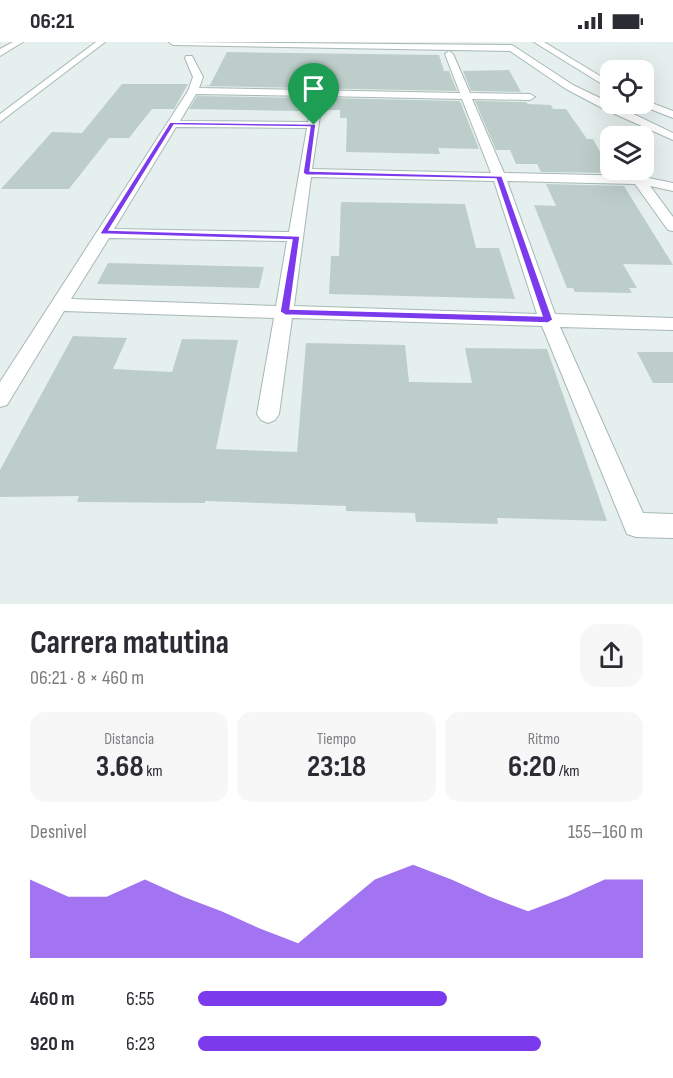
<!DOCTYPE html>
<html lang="es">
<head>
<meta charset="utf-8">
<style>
  body { margin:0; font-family:"Sofia Sans Condensed",sans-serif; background:#f7f7f7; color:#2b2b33; height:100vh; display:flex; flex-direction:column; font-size:22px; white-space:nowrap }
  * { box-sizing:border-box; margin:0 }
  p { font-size:20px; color:#7c7c81 }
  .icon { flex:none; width:33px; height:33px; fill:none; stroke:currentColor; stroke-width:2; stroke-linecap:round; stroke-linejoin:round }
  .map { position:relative; height:562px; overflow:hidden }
  .details { display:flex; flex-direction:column; background:#fff; flex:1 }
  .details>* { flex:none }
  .buttons { position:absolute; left:600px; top:18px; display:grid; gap:12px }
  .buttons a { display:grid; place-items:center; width:54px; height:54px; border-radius:12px; background:#fff; box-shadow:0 6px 24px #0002; font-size:30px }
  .pin { position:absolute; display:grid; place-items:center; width:51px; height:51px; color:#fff; margin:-62px -26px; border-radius:50% 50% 50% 0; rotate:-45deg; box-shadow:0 0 6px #0007 }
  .pin .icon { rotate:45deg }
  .round { display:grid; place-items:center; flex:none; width:63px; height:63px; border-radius:18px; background:#f7f7f7 }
  .overview { display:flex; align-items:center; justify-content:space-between; height:102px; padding:0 30px }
  h1 { font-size:33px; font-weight:700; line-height:45px }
  .figures { display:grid; grid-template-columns:repeat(3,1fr); gap:9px; height:102px; padding:6px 30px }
  .figures div { display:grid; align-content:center; border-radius:15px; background:#f7f7f7; text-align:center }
  .figures b { font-size:30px; font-weight:700 }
  .figures small { font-size:16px; font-weight:400 }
  .figures p { font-size:16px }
  .chart { height:168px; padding:12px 30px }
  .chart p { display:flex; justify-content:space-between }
  .chart svg { width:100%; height:108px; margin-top:6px; fill:#7c3aed; opacity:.7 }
  ul { padding:0 30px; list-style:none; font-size:20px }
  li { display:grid; grid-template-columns:96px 72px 1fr; align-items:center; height:45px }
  li i { height:15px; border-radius:8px; background:#7c3aed }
  .status { display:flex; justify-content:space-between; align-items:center; height:42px; padding:0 30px; background:#fff; direction:ltr }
  .status svg { height:16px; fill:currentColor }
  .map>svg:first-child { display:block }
  .building { fill:#bdceca }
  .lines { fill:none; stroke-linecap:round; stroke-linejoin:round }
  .minor-casing { stroke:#a7b8b6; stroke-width:2 }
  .minor { fill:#fff; fill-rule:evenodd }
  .route { fill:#7c3aed; stroke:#fff; stroke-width:1.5; fill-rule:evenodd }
</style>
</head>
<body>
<div class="status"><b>06:21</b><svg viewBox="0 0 49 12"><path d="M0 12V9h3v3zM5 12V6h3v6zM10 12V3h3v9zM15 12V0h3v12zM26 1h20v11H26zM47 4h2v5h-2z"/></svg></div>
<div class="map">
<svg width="673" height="562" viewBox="0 0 673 562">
  <rect width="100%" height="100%" fill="#e5efed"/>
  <g class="building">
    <polygon points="227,10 439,13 444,29 449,29 457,49 202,44 210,43"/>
    <polygon points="509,28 521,50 471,49 463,29"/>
    <polygon points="122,42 188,42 174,67 152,67 129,96 109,96 69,147 1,147 52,90 82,91"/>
    <polygon points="197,54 309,56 308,68 299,69 189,67"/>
    <polygon points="325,56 460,59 479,107 438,106 440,112 346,110 347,76 340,76 340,68 323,68"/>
    <polygon points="475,59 526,60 528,62 551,63 553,67 566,67 587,97 593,97 610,128 615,131 541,130 537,122 516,122 510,108 496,108"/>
    <polygon points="546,142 624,144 673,223 623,222 637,246 629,246 632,251 575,250 573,246 567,246 534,163 556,164"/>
    <polygon points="341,160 465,162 476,206 499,206 515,257 329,252 331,214 339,214"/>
    <polygon points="108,221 264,225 259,246 97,242"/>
    <polygon points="73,294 127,296 113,327 172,330 182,297 238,298 216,407 297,410 306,301 405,303 409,340 472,341 465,306 547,307 607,479 497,476 498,482 416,480 415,471 346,469 346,464 205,459 205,461 77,460 79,454 0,455 0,428"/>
    <polygon points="637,310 673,310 673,341 653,341"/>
  </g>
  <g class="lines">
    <defs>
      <g id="minor">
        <polygon points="13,0 23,0 0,14 0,7"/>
        <polygon points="96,0 105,0 0,80 0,72"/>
        <polygon points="169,0 512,3 573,43 673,91 673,98 606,68 566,47 510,9 173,3"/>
        <polygon points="534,0 544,0 610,40 610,47"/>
        <path d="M449,9L453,12L470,51L530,52L535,55L530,58L472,57L504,131L639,134L673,141V149L650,144L673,175V189L668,188L635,142L507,139L555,272L673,276V288L560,285L643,471L673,472V496L636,495L627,492L542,284L292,276L279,372L275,378L268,381L261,378L257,372L274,276L64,269L7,363L0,365V340L188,49L193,35L185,16L186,14H192L203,35L199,46L460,51L445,12ZM196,52L312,54L308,80L180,79ZM323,54L462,57L491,131L312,127ZM176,85L307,86L289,190L114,187ZM311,135L494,139L537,272L294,264ZM109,196L287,199L276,264L71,257Z"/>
        <polygon points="644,58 673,69 673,76 640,63 639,62 644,62"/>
      </g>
    </defs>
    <use href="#minor" class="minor-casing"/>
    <use href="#minor" class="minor"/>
  </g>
  <path class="route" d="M170,80L316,82L310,129L502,134L553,278L548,281L285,273L280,270L292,198L101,192L100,191ZM174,83L310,85L303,131L306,133L496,137L542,274L290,267L300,194L109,188Z"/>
</svg>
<div class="buttons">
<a><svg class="icon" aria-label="locate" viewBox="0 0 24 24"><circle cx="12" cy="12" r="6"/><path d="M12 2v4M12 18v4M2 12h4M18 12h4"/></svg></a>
<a><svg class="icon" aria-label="layers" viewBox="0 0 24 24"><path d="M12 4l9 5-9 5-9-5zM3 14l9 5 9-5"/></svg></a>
</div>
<div class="pin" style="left:314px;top:83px;background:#1e9e55"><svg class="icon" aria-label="arrive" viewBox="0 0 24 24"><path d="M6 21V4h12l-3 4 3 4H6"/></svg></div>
</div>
<section class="details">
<div class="overview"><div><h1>Carrera matutina</h1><p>06:21 · 8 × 460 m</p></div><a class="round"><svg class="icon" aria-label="share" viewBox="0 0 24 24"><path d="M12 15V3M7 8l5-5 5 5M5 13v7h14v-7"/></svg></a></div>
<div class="figures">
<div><p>Distancia</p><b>3.68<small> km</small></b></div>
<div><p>Tiempo</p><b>23:18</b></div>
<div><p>Ritmo</p><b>6:20<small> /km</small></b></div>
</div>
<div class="chart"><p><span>Desnivel</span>155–160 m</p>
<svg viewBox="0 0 160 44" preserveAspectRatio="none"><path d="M0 44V12L10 19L20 19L30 12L40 19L50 25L60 32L70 38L80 25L90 12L100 6L110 12L120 19L130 25L140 19L150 12L160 12V44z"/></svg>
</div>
<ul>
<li><b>460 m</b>6:55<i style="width:56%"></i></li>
<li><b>920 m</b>6:23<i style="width:77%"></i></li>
</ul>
</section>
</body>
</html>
